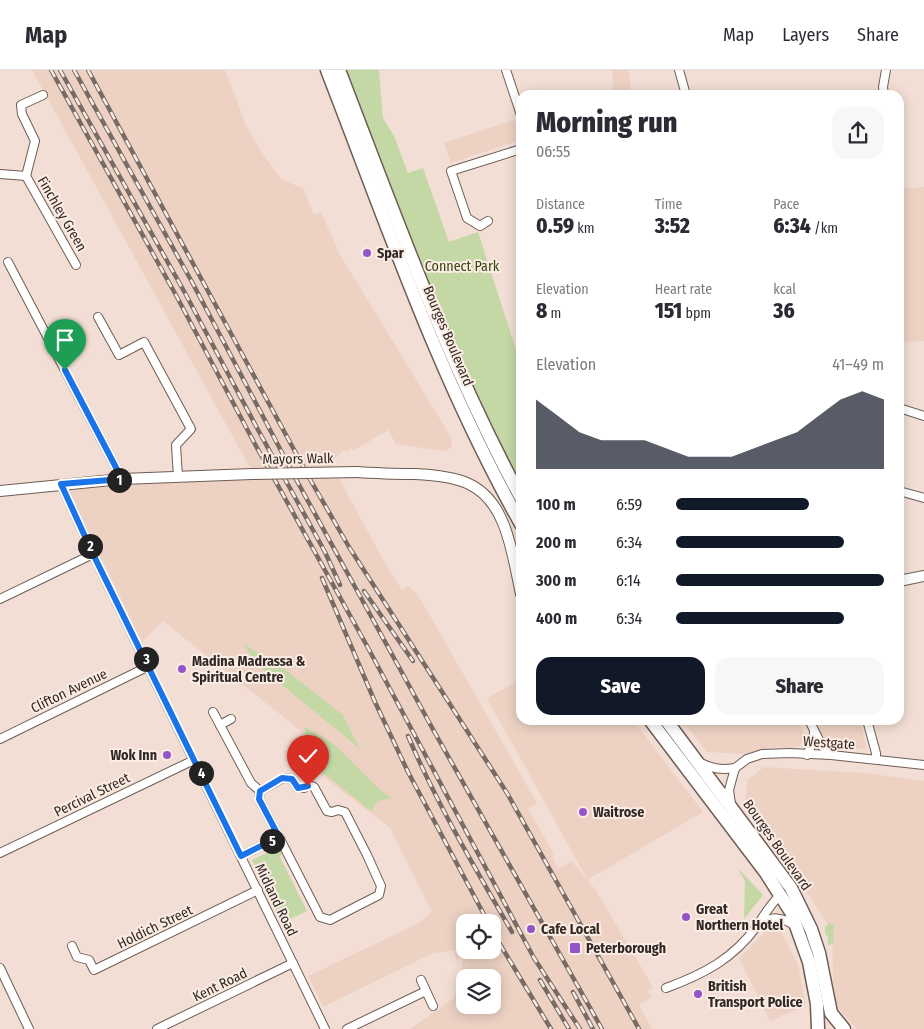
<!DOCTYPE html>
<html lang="en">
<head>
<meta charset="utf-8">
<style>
  body { margin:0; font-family:"Fira Sans Condensed",sans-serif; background:#f7f7f7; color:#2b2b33; height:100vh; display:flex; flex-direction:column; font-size:19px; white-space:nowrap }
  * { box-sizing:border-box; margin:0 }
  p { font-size:16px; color:#7c7c81 }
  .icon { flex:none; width:28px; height:28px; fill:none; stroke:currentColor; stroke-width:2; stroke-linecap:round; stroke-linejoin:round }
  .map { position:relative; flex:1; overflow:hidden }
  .sheet { position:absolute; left:516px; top:20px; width:388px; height:635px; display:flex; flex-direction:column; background:#fff; border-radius:15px; box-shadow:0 2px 12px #0003 }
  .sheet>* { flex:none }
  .fabs { position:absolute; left:456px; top:844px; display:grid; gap:10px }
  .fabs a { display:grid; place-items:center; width:45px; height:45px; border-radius:10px; background:#fff; box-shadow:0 2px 12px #0003; font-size:25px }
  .pin { position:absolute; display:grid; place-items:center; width:42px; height:42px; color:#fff; margin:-51px -21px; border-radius:50% 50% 50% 0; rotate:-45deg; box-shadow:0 0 5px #0007 }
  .pin .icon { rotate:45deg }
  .km { position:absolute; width:25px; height:25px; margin:-12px; border-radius:50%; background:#222; color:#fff; font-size:14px; line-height:25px; text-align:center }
  .round { display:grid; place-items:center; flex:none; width:52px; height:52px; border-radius:15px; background:#f7f7f7 }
  .summary { display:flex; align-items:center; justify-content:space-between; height:85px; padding:0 20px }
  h1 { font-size:28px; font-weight:800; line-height:38px }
  .figures { display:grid; grid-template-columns:repeat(3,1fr); gap:8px; height:85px; padding:5px 20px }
  .figures div { display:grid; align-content:center }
  .figures b { font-size:21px; font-weight:800 }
  .figures small { font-size:14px; font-weight:400 }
  .figures p { font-size:14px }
  .chart { height:140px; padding:10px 20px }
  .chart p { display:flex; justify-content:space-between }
  .chart svg { width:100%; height:90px; margin-top:5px; fill:#111827; opacity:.7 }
  .primary-button { display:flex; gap:10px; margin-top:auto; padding:10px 20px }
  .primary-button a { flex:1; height:58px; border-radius:15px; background:#111827; color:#fff; font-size:20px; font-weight:800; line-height:58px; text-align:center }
  .primary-button a+a { background:#f7f7f7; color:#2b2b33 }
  ul { padding:0 20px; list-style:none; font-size:16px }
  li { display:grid; grid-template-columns:80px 60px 1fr; align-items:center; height:38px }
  li i { height:12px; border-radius:6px; background:#111827 }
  header { display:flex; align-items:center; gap:30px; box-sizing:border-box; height:70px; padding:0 25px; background:#fff; border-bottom:1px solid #e1e1e2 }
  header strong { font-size:24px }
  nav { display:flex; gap:28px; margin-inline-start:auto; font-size:18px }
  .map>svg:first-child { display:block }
  .built { fill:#edd2c4; fill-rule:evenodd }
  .green { fill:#c4d8a6 }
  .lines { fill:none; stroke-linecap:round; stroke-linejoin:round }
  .minor-casing { stroke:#6e5d54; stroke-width:10 }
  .tertiary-casing { stroke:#6e5d54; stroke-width:12 }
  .primary-casing { stroke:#6e5d54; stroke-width:15 }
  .minor { stroke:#fff; stroke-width:8 }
  .tertiary { stroke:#fff; stroke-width:10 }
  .primary { stroke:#fff; stroke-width:12 }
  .rail-casing { stroke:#776b65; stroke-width:4.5 }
  .rail { stroke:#fcece4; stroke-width:2.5; stroke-dasharray:8; stroke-linecap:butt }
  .tertiary-bridge-casing { stroke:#6e5d54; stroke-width:12; stroke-linecap:butt }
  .tertiary-bridge { stroke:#fff; stroke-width:10 }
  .route-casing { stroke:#fff; stroke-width:10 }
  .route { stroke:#1a73e8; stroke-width:6 }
  .poi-dot { fill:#9353c9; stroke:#fcece4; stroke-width:2 }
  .labels { text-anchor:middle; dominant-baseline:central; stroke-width:4; stroke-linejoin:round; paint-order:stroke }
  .street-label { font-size:14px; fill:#302925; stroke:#fcece4 }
  .poi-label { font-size:14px; font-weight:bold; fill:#302925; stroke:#fcece4; text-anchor:start }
  .park-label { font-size:14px; fill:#35460e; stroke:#fcece4 }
</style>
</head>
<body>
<header>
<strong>Map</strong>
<nav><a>Map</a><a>Layers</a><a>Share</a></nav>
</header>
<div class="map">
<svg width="924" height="959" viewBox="0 0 924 959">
  <rect width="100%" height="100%" fill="#f2ded4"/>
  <g class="built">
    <path d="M32,0H225L246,55L260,80L281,109L304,119L314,145L321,142L339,183L451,367L452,372L451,378L443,381L396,374L388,360L353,381L351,377L349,381H343L335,388L333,397L387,497L402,520L409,516L421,530L537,733L528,739L553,782V788L558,799L571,791L587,809L487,628L521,609V650H633L703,742L587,810L595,819L653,917L648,921L652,927L639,935L652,959H410L454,928L464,888H456L454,880L431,884L323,937L308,906L417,854L432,842L390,758L291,682L303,680L301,661L163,551L142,572L65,411L246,399L256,409ZM465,852H492V880H465ZM465,908H492V935H465Z"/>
    <polygon points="612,0 629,0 631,25 614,25"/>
    <polygon points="514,50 520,70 451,93 444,73"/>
    <polygon points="924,117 924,271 899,272 899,119"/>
    <polygon points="682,650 799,650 804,664 805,671 797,677 769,678 744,684 707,682"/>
    <polygon points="813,650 860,650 867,679 840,678 825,671"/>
    <polygon points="764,697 865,703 924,711 924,959 857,959 836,936 833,910 832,861 794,803 745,737 747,710"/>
    <polygon points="774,855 779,858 798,894 806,935 770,951 739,888 769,858"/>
  </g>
  <g class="green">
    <polygon points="345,0 379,0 383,48 394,66 408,103 423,98 449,172 478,162 518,286 521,286 521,417 473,320 431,221"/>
    <polygon points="244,574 286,600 343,645 360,679 254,592"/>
    <polygon points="305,657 334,674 378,718 392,728 378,731 371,741 303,687"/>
    <polygon points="279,777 282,783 280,787 307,841 282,853 252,790"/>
    <polygon points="737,797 763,825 744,849 745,811"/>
    <polygon points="830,854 834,854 833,873 828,876 828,868 825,863 825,856"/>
  </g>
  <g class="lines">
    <defs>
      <g id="minor">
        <polyline points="506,0 521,45"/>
        <polyline points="679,0 686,25"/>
        <polyline points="43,25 21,35 22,44 35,71 26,106 76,195"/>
        <polyline points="884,25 883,17 886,0"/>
        <polyline points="0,104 26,106"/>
        <polyline points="488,151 480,156 467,148 451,101 521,79"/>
        <polyline points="8,192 122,409"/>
        <polyline points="98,247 119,285 144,272 191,359 176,375 178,407"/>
        <polyline points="899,338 924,346"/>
        <polyline points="61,414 93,484 325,959"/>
        <polyline points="899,421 924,428"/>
        <polyline points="0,529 93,484"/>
        <polyline points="213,642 251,713 260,721"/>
        <polyline points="809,650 822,676 831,685"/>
        <polyline points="867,650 876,683 876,689"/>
        <polyline points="220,655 231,649"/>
        <polyline points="0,669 149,596"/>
        <polyline points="807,685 813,671 814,662"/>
        <path d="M701,693C713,699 721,700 735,698"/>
        <polyline points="731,734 729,720 735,698 747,689 762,684 790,683 831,685 924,695"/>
        <polyline points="0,783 194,690"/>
        <polyline points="241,786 279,767 320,847 330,850 379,825 381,816 367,785 345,742 338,740 332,742 327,741 314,717 308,715 304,718 298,718 292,709 283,708 260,721 259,729 279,767"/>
        <path d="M758,855C772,845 782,847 795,856"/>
        <polyline points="72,876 77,887 89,890 94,900 258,820"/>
        <polyline points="0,898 29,959"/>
        <polyline points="421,910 433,936"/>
        <path d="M666,918C704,904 733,889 757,856C764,845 770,835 780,825L782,826"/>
        <polyline points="157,959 293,893"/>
        <polyline points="347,959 426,921"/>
      </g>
      <g id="tertiary">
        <path d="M357,402C377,403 396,404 415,404C456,406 486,411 503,453C512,474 516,501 521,524"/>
        <polyline points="0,421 122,409 252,404"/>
        <polyline points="899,511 924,506"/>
      </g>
      <g id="primary">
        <path d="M327,0C386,152 440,311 521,454"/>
        <path d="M339,0C395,145 447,291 521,428"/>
        <polyline points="650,650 766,803 791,842 809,892 817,934 818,959"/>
        <polyline points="666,650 791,818 811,859 819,883 831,943 844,959"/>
      </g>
    </defs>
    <use href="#minor" class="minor-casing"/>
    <use href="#tertiary" class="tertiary-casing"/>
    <use href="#primary" class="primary-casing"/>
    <use href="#minor" class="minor"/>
    <use href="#tertiary" class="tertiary"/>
    <use href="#primary" class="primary"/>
    <defs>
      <g id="rail">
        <polyline points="51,0 177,227 256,376 367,576 534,888 580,959"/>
        <polyline points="60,0 185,223 257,358 325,482 340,515"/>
        <polyline points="74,0 192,212 297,411 435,663 602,959"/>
        <polyline points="88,0 311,411 349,477 507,723 639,959"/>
        <polyline points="322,508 375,632 408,702 488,852"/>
        <polyline points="364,521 413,591"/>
        <path d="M408,666C437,734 475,798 512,862"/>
        <polyline points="492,861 551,959"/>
        <polyline points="540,910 569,959"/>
        <polyline points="573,922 593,959"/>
      </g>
    </defs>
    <use href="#rail" class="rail-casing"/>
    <use href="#rail" class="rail"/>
    <defs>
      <polyline id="tertiary-bridge" points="252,404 357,402"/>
    </defs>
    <use href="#tertiary-bridge" class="tertiary-bridge-casing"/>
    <use href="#tertiary-bridge" class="tertiary-bridge"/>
  </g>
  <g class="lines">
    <defs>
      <polyline id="route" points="65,300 122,409 61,414 93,484 241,786 279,767 259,729 260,721 282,708 292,709 298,718 308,716"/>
    </defs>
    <use href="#route" class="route-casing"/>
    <use href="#route" class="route"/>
  </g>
  <g class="poi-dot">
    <circle cx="367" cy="183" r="5"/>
    <circle cx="182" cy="599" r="5"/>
    <circle cx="167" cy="685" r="5"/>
    <circle cx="583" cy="742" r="5"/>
    <circle cx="686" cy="847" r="5"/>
    <circle cx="531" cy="859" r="5"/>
    <rect x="569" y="872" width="12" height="12" rx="2.5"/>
    <circle cx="698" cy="924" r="5"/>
  </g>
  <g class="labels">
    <g class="street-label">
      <text transform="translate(62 144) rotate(60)">Finchley Green</text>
      <text transform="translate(448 266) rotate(67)">Bourges Boulevard</text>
      <text transform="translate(298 389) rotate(-1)">Mayors Walk</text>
      <text transform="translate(69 621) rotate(-26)">Clifton Avenue</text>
      <text transform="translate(829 673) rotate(4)">Westgate</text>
      <text transform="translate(92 725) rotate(-26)">Percival Street</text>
      <text transform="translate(777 775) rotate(55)">Bourges Boulevard</text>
      <text transform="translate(276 830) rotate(64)">Midland Road</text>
      <text transform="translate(155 857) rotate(-26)">Holdich Street</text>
      <text transform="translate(220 915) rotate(-26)">Kent Road</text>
    </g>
    <g class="poi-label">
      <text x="377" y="183">Spar</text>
      <text x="192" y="591">Madina Madrassa &amp;<tspan x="192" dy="16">Spiritual Centre</tspan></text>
      <text x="157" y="685" text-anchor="end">Wok Inn</text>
      <text x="593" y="742">Waitrose</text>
      <text x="696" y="839">Great<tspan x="696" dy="16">Northern Hotel</tspan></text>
      <text x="541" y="859">Cafe Local</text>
      <text x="586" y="878">Peterborough</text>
      <text x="708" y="916">British<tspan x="708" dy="16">Transport Police</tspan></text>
    </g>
    <g class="park-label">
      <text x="462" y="196">Connect Park</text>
    </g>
  </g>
</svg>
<div class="fabs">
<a><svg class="icon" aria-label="locate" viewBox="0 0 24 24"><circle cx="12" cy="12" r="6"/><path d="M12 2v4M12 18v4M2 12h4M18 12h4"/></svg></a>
<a><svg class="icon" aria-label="layers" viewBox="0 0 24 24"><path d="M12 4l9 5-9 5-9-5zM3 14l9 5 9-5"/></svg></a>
</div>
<div class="pin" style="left:65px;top:300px;background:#1e9e55"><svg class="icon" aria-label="arrive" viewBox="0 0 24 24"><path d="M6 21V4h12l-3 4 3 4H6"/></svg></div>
<div class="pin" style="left:308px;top:716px;background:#d93025"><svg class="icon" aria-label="check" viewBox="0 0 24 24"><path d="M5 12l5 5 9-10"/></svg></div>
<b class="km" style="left:119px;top:410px">1</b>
<b class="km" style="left:90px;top:476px">2</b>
<b class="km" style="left:146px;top:589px">3</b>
<b class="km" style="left:201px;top:703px">4</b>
<b class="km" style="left:272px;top:771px">5</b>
<section class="sheet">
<div class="summary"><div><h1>Morning run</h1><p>06:55</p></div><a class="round"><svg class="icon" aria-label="share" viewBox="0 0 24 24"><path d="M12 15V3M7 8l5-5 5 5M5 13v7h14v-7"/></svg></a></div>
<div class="figures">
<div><p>Distance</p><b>0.59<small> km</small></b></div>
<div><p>Time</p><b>3:52</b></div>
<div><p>Pace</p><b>6:34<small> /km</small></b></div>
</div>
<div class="figures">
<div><p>Elevation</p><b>8<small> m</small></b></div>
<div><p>Heart rate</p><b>151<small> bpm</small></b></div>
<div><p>kcal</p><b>36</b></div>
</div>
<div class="chart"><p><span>Elevation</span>41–49 m</p>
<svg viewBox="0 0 160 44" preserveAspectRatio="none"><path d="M0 44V10L10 18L20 26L30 30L40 30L50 30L60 34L70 38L80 38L90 38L100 34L110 30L120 26L130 18L140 10L150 6L160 10V44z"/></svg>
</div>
<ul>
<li><b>100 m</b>6:59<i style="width:64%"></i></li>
<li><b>200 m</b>6:34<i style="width:81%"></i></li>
<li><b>300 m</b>6:14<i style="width:100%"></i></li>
<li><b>400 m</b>6:34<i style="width:81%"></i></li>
</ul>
<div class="primary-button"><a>Save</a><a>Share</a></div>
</section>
</div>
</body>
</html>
